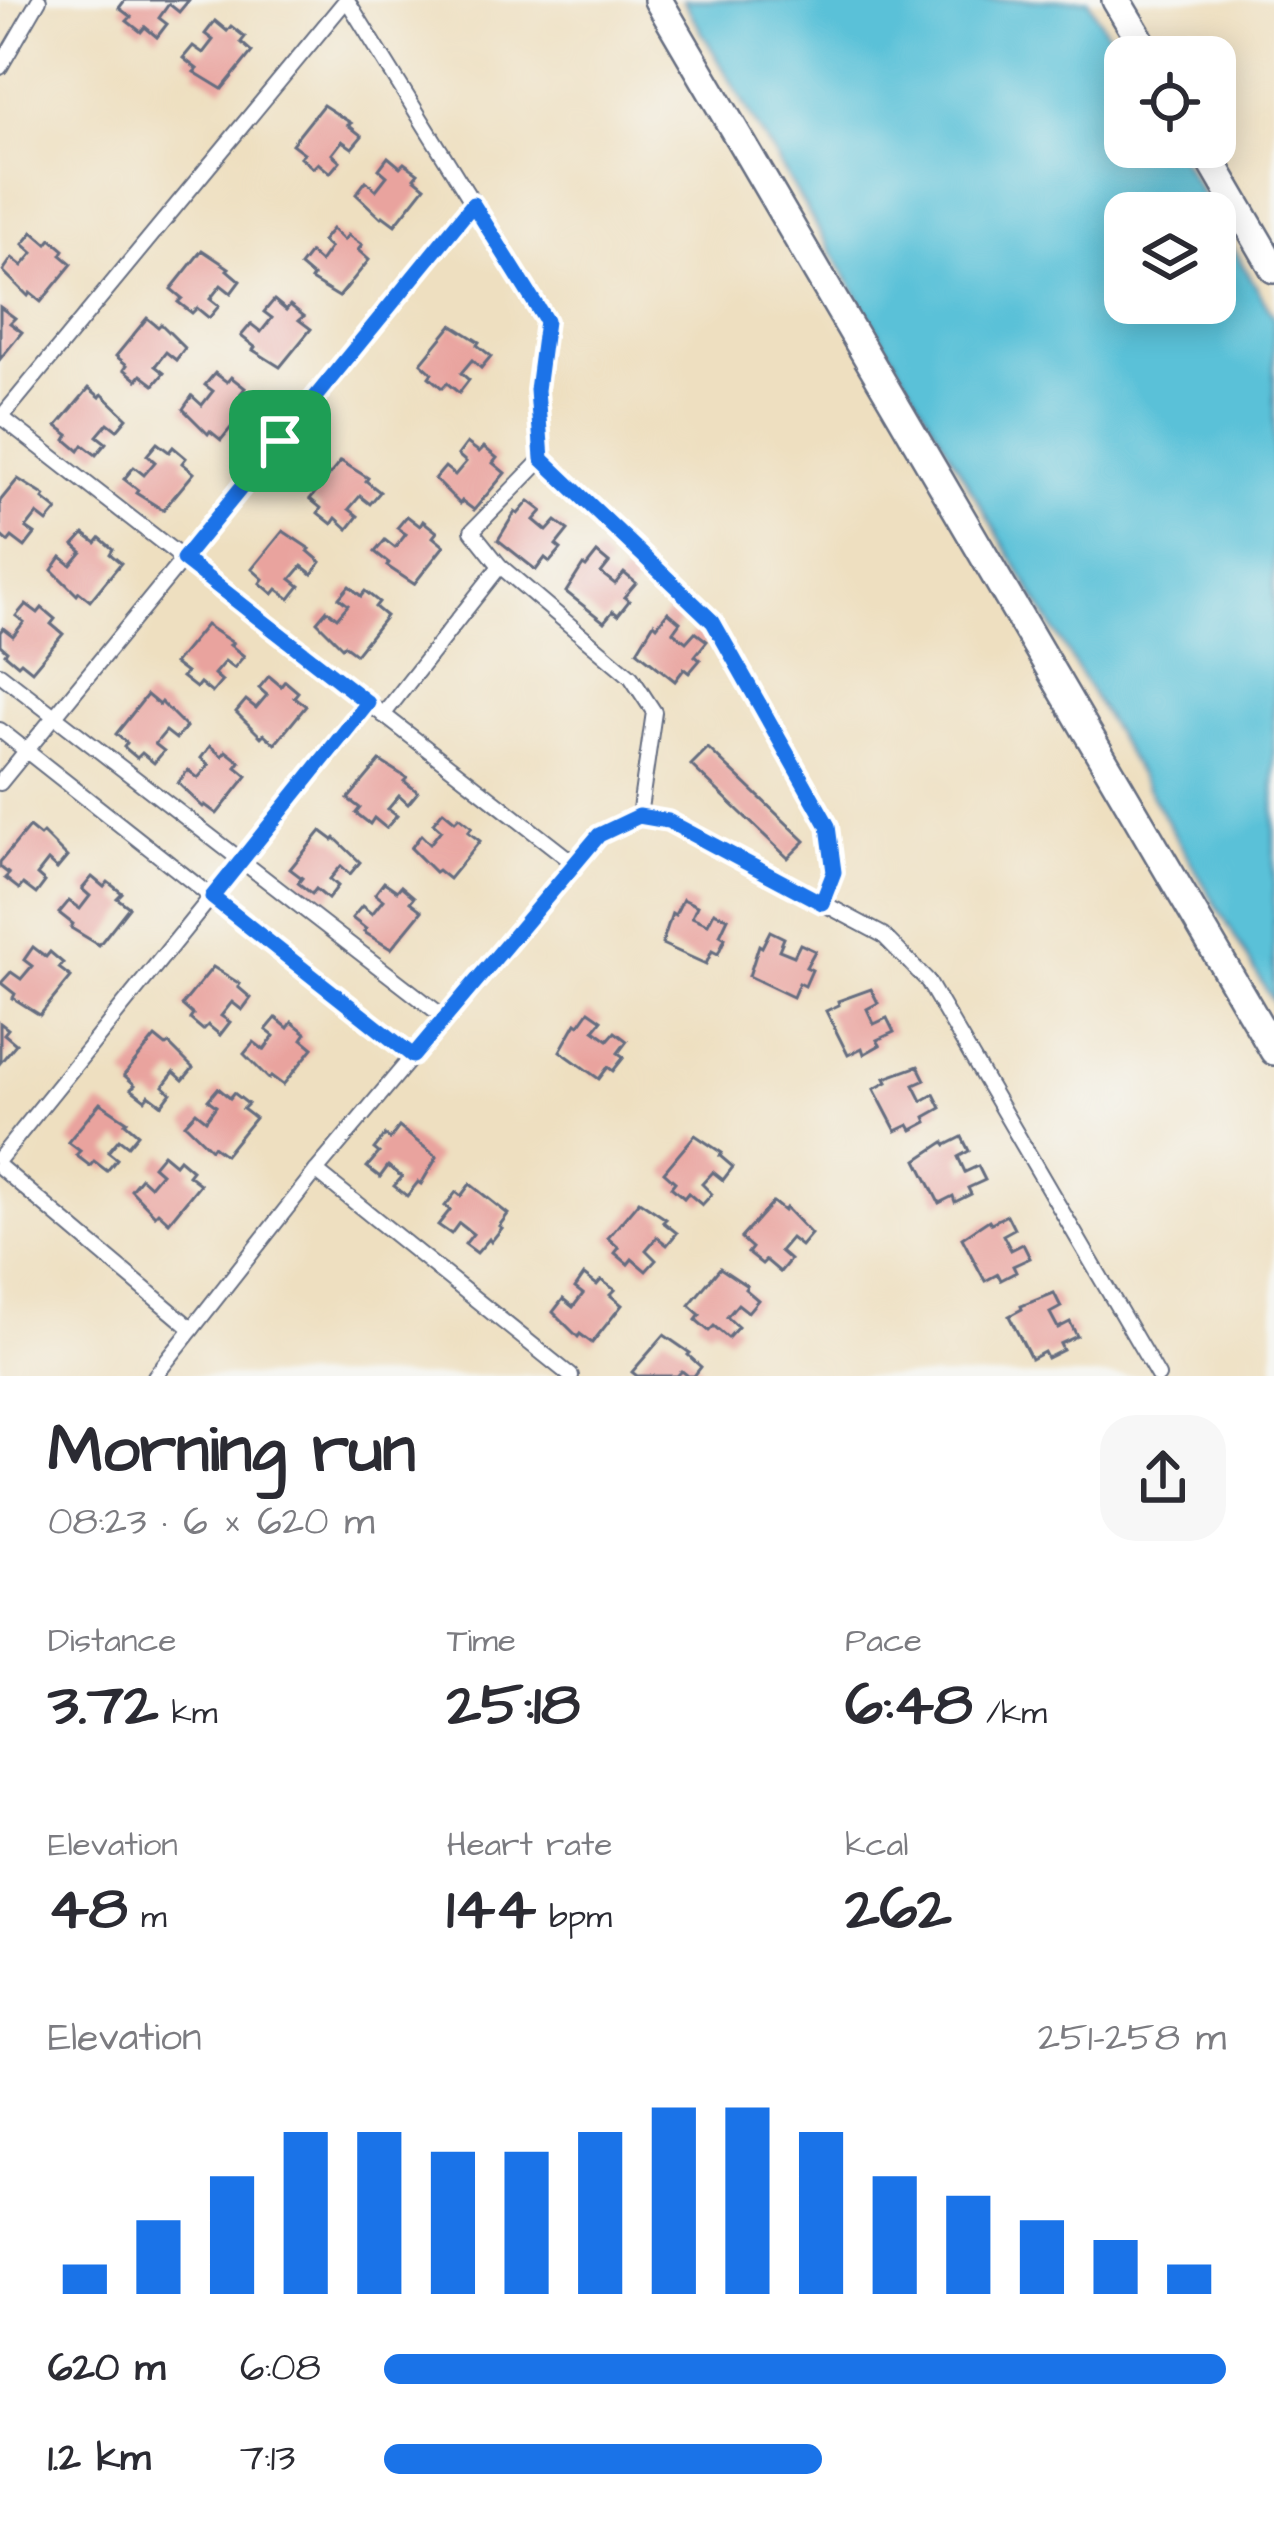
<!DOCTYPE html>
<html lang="en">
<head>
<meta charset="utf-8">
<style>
  body { margin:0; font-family:"Architects Daughter",sans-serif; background:#f7f7f7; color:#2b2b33; height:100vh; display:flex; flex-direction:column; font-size:45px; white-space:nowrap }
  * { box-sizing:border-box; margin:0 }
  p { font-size:39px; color:#7c7c81 }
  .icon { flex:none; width:66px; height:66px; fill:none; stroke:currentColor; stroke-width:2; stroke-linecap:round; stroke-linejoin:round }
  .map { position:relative; height:1376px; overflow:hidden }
  .drawer { display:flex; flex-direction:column; background:#fff; flex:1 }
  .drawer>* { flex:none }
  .tools { position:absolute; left:1104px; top:36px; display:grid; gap:24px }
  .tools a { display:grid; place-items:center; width:132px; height:132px; border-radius:24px; background:#fff; box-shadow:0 6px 30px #0003; font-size:60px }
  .pin { position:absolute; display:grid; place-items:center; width:102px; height:102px; color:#fff; margin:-51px; border-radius:24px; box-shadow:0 6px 18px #0006 }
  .round { display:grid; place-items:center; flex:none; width:126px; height:126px; border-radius:36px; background:#f7f7f7 }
  .headline { display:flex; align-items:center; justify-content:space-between; height:204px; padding:0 48px }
  h1 { font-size:66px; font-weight:700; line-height:90px }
  .figures { display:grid; grid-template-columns:repeat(3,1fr); gap:18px; height:204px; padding:12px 48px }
  .figures div { display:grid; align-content:center }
  .figures b { font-size:60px; font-weight:700 }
  .figures small { font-size:33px; font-weight:400 }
  .figures p { font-size:33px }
  .chart { height:336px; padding:24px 48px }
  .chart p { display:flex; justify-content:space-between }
  .chart svg { width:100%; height:216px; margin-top:12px; stroke:#1a73e8; stroke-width:6 }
  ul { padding:0 48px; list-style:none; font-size:39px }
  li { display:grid; grid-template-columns:192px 144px 1fr; align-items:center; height:90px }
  li i { height:30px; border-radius:15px; background:#1a73e8 }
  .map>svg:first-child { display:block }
  .water { fill:#5ac1d8; stroke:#3a789b; stroke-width:3 }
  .building { fill:#e9a39e }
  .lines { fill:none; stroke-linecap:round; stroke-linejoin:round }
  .lane-casing { stroke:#656d80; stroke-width:18 }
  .street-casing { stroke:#656d80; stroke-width:32 }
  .lane { stroke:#fff; stroke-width:14 }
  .street { stroke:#fff; stroke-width:27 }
  .route-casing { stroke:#fff; stroke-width:24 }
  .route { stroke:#1a73e8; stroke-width:15 }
</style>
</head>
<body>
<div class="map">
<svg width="1274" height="1376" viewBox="0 0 1274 1376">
  <rect width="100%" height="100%" fill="#f6f6f2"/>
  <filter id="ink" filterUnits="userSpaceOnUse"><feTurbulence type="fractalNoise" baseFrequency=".00833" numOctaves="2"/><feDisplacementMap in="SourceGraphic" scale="24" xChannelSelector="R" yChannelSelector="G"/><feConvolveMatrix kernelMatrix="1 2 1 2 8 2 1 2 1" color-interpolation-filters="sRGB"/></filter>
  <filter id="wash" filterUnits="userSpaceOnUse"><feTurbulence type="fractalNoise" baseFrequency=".004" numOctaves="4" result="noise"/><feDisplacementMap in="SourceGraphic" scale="48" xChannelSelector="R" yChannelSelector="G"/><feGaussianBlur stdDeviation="2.7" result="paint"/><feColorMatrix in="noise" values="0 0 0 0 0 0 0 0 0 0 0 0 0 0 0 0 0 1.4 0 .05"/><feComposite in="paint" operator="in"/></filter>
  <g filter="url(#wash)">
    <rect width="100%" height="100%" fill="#eedfc0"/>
    <polygon class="water" points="683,0 1088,0 1125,63 1125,147 1174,147 1213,213 1125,213 1125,303 1215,303 1215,217 1274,317 1274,1003"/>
    <g id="blocks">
      <g class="building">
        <polygon points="125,0 189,0 179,12 169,4 159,18 167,24 157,37 145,27 141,32 127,21 131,17 119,8"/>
        <polygon points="215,21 227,31 231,26 245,37 241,42 252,52 222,89 194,72 197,69 183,58 193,46 203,53 213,40 205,34"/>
        <polygon points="323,105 351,123 348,125 362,136 352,148 342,141 332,154 340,161 330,173 318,163 313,168 300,157 304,153 292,144"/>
        <polygon points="388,157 400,167 404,163 418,173 414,178 425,187 395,225 383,216 381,218 356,194 366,181 376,190 387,176 379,169"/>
        <polygon points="332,229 344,240 348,235 362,245 358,250 369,260 339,297 311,280 313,277 300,266 310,253 320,262 330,248 322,241"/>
        <polygon points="33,232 47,244 51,239 64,250 61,255 72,264 41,302 30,293 28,296 3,271 12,258 22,266 33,253 23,244"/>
        <polygon points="202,250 229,268 227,270 240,281 231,293 221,285 210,299 219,306 209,318 197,308 192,313 178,302 182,298 171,289"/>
        <polygon points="274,300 286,310 290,305 304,316 299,320 311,329 280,367 253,350 255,347 241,336 251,324 261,332 272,318 264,312"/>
        <polygon points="0,307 15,318 10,323 22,332 0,359"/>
        <polygon points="147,318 158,327 161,324 185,348 176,360 166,352 155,366 164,373 154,385 141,375 137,380 124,369 127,365 116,356"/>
        <polygon points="452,325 479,342 477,345 491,356 481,368 472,360 461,373 469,380 459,393 447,383 442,388 429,377 432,373 421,363"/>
        <polygon points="215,373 227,382 231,377 245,388 241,393 252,402 221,440 210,431 208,434 183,409 192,396 202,405 213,391 205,385"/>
        <polygon points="89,388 100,397 102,394 127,418 117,430 108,423 97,436 106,443 96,455 83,445 79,451 66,440 69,435 57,426"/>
        <polygon points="157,443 169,452 173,447 186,458 182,463 194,473 163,510 136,493 138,490 124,479 134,467 144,475 155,462 147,455"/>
        <polygon points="467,443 479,452 484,447 497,458 493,463 505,473 474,510 462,501 460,504 435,479 445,467 455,475 466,462 458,455"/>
        <polygon points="341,461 368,478 366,481 380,492 370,504 360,496 349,509 358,516 348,529 336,518 332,524 318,513 321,508 310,499"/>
        <polygon points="18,479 45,496 43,499 57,510 47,522 37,514 26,528 35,534 25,547 12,537 8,542 0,535 0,501"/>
        <polygon points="529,501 542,511 534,520 547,531 556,521 568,530 556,545 561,549 550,562 545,558 536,570 498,540 515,512 518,514"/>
        <polygon points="407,516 420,526 423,521 437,532 433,537 444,546 414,584 387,566 389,563 375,552 385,540 395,548 406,534 397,528"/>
        <polygon points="283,531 310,549 308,551 321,562 312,574 302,566 291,579 300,586 290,599 277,589 273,594 260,583 263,579 252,569"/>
        <polygon points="84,534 96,543 100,538 113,549 110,554 121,563 90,601 79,592 77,595 52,570 61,557 71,565 82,552 74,545"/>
        <polygon points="597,553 609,563 601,573 615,584 624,573 636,583 624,597 629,601 618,615 613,611 604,622 566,592 583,565 586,567"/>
        <polygon points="349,586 361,596 365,591 379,602 375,607 386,616 356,654 344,645 342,647 317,622 327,610 337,618 348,605 339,598"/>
        <polygon points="26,604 38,613 42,608 55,619 51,624 63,634 32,671 21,662 18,665 5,654 7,651 0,645 0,632 3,628 13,636 24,622 16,616"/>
        <polygon points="668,612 680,622 673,632 686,642 695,632 707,641 695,656 700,660 689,673 684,669 675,681 637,651 654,623 657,626"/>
        <polygon points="206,625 233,643 230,645 244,656 234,668 225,661 214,674 222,681 212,693 200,683 196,688 182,677 186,673 174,664"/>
        <polygon points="269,676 281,686 285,681 298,692 294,697 306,706 275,744 264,734 261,737 236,712 246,700 256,708 267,695 259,688"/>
        <polygon points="147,695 159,705 161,702 186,727 176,739 166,731 155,744 164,751 154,763 142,753 137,758 124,747 127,743 116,734"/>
        <polygon points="210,746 222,756 226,751 240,762 236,767 247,776 217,814 205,805 203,807 178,783 188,770 198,778 209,765 201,758"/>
        <polygon points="708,748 805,841 788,858 691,765"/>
        <polygon points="380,761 407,778 404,781 418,792 408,804 399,796 388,809 397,816 386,828 374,818 370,824 356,813 360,808 348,799"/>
        <polygon points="443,811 455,821 459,817 472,827 468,832 480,841 449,879 438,870 435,872 411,848 421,835 430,844 441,830 433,823"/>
        <polygon points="29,827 40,836 43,833 67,857 57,869 48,861 37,875 45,882 36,894 23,884 19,889 5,878 9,874 0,867 0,862"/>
        <polygon points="321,831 333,840 335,838 360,862 350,874 341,866 330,879 338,886 328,899 316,889 312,894 298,883 302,878 290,869"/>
        <polygon points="92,877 104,887 108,882 122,893 117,898 129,907 99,945 71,928 73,924 59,913 69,901 80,909 90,896 82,889"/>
        <polygon points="384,882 397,891 401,886 414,897 410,902 422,911 391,949 364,932 366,929 352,918 362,906 372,914 383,900 375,894"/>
        <polygon points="683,899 697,906 692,917 708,924 714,912 728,918 720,935 725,938 718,954 712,951 706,964 662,944 672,913 675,915"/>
        <polygon points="770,931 784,938 779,950 794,956 800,944 815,951 806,967 812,970 805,986 799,983 793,997 749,976 759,945 762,947"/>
        <polygon points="33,947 46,957 50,952 63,963 59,968 71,977 40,1015 13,998 15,994 1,983 11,972 21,979 32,966 24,960"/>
        <polygon points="213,967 240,984 238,987 251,998 242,1010 232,1002 221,1016 230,1022 220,1035 208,1025 203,1030 190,1019 193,1015 182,1005"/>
        <polygon points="871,989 878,1003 867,1009 874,1024 887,1018 894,1032 877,1040 880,1045 864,1054 862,1048 848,1055 826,1011 839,1005 838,1001"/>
        <polygon points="589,1011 602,1020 594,1030 608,1040 615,1032 627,1041 618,1053 624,1057 613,1071 608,1067 599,1079 560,1051 576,1023 579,1025"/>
        <polygon points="276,1018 288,1028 292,1022 306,1033 302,1039 313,1048 283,1085 271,1076 269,1079 244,1054 254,1042 264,1050 274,1036 266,1030"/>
        <polygon points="0,1023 8,1029 4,1034 16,1044 0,1063"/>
        <polygon points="155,1037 166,1046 169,1044 193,1068 183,1080 174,1072 163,1086 171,1093 162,1105 149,1095 145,1100 131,1089 135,1085 124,1075"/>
        <polygon points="918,1066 925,1080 914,1085 922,1101 934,1094 941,1108 925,1117 927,1122 912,1130 909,1125 896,1131 874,1089 887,1082 885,1078"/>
        <polygon points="218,1088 230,1098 234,1093 248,1104 243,1109 255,1118 225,1155 213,1146 211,1149 185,1124 196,1112 206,1120 216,1106 208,1100"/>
        <polygon points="100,1103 127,1121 125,1123 138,1134 128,1146 119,1139 108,1152 117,1159 107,1171 94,1161 90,1166 76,1155 80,1151 68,1142"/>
        <polygon points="399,1127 437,1157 421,1184 418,1182 407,1196 394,1186 402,1177 388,1166 380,1177 367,1167 379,1153 374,1149 385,1135 390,1139"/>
        <polygon points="695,1135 722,1153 720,1156 733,1167 723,1180 713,1172 702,1184 712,1194 702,1205 688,1193 684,1198 671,1187 675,1182 664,1172"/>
        <polygon points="962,1137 969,1151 958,1157 965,1172 978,1166 985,1180 968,1188 971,1194 955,1202 953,1196 939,1203 917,1160 944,1142 946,1145"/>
        <polygon points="163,1154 175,1164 179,1159 192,1170 188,1175 200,1184 169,1222 158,1212 155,1215 131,1190 141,1178 150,1186 161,1173 153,1166"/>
        <polygon points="470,1184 508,1214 499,1226 502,1228 491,1242 489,1239 477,1253 465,1244 473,1234 459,1223 451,1234 438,1225 450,1210 445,1206 456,1192 461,1196"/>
        <polygon points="639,1201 666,1219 663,1222 677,1233 667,1245 657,1237 646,1250 656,1260 646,1271 632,1259 628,1264 615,1253 619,1248 608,1238"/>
        <polygon points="773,1202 784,1211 786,1208 811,1234 801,1246 791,1238 780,1251 790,1260 780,1272 766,1260 762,1264 748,1253 752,1248 741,1238"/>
        <polygon points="1007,1215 1014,1229 1003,1235 1011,1250 1023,1244 1030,1258 1013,1266 1016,1272 1001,1280 998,1274 985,1281 962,1238 989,1220 991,1223"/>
        <polygon points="720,1268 747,1286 745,1289 758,1300 748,1312 738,1304 727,1317 738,1327 728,1338 714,1326 709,1331 696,1320 700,1315 689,1305"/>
        <polygon points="584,1275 597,1285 601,1280 615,1290 610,1295 622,1305 592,1343 580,1334 578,1337 553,1312 563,1299 573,1307 583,1294 575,1288"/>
        <polygon points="1054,1293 1061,1307 1050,1313 1058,1328 1070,1322 1077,1336 1060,1344 1063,1350 1047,1358 1044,1352 1031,1359 1009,1316 1022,1309 1021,1306"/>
        <polygon points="664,1335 690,1353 688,1355 701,1367 694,1376 688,1376 682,1371 677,1376 637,1376 632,1372"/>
      </g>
    </g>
  </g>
  <g filter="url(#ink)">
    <use href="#blocks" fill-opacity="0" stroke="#656d80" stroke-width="3"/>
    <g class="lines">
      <defs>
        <g id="lane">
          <polyline points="347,0 546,321 537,390 542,459 713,622 828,826 834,872 822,903"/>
          <polyline points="0,67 39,0"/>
          <polyline points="0,416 575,864"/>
          <polyline points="0,419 346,0"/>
          <polyline points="542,459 472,531 500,566 631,677 654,712 639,816"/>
          <polyline points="0,674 445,1018"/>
          <polyline points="383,715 500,566"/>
          <polyline points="0,730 413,1056"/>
          <polyline points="0,783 473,204"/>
          <polyline points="0,1158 368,703"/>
          <polyline points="0,1167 192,1329"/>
          <polyline points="316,1171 571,1376"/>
          <polyline points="155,1376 316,1171 599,835 639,816 668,821 883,935 927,980 1158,1376"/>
        </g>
        <g id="street">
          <polyline points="658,0 1274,1051"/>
          <polyline points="1116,0 1150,57"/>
          <polyline points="1203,147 1274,269"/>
        </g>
      </defs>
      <use href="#lane" class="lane-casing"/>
      <use href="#street" class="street-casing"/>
      <use href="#lane" class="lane"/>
      <use href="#street" class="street"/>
    </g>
  </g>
  <g class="lines" filter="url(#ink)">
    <defs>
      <polygon id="route" points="473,204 546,321 537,390 542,459 713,622 828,826 834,872 822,903 668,821 639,816 599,835 413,1056 212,897 368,703 183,559"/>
    </defs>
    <use href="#route" class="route-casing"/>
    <use href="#route" class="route"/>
  </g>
</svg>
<div class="tools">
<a><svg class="icon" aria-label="locate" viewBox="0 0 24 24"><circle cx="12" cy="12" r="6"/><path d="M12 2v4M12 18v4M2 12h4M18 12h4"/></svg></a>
<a><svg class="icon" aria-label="layers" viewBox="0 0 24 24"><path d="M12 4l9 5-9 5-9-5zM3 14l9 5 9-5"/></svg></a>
</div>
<div class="pin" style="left:280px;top:441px;background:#1e9e55"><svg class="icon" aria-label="arrive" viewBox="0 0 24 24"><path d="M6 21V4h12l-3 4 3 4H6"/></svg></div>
</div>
<section class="drawer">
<div class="headline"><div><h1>Morning run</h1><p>08:23 · 6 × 620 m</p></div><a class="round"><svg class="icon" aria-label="share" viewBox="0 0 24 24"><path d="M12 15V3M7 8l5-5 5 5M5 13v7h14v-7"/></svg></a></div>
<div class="figures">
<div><p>Distance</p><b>3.72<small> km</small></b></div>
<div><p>Time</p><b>25:18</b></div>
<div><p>Pace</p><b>6:48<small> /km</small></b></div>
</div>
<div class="figures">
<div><p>Elevation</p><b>48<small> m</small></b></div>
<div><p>Heart rate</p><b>144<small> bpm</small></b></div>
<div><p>kcal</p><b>262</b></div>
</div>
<div class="chart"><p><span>Elevation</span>251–258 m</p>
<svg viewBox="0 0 160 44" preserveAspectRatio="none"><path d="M5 44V38M15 44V29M25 44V20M35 44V11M45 44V11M55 44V15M65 44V15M75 44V11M85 44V6M95 44V6M105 44V11M115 44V20M125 44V24M135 44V29M145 44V33M155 44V38"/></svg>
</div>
<ul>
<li><b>620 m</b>6:08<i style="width:100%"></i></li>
<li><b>1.2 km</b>7:13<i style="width:52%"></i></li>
</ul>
</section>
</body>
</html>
